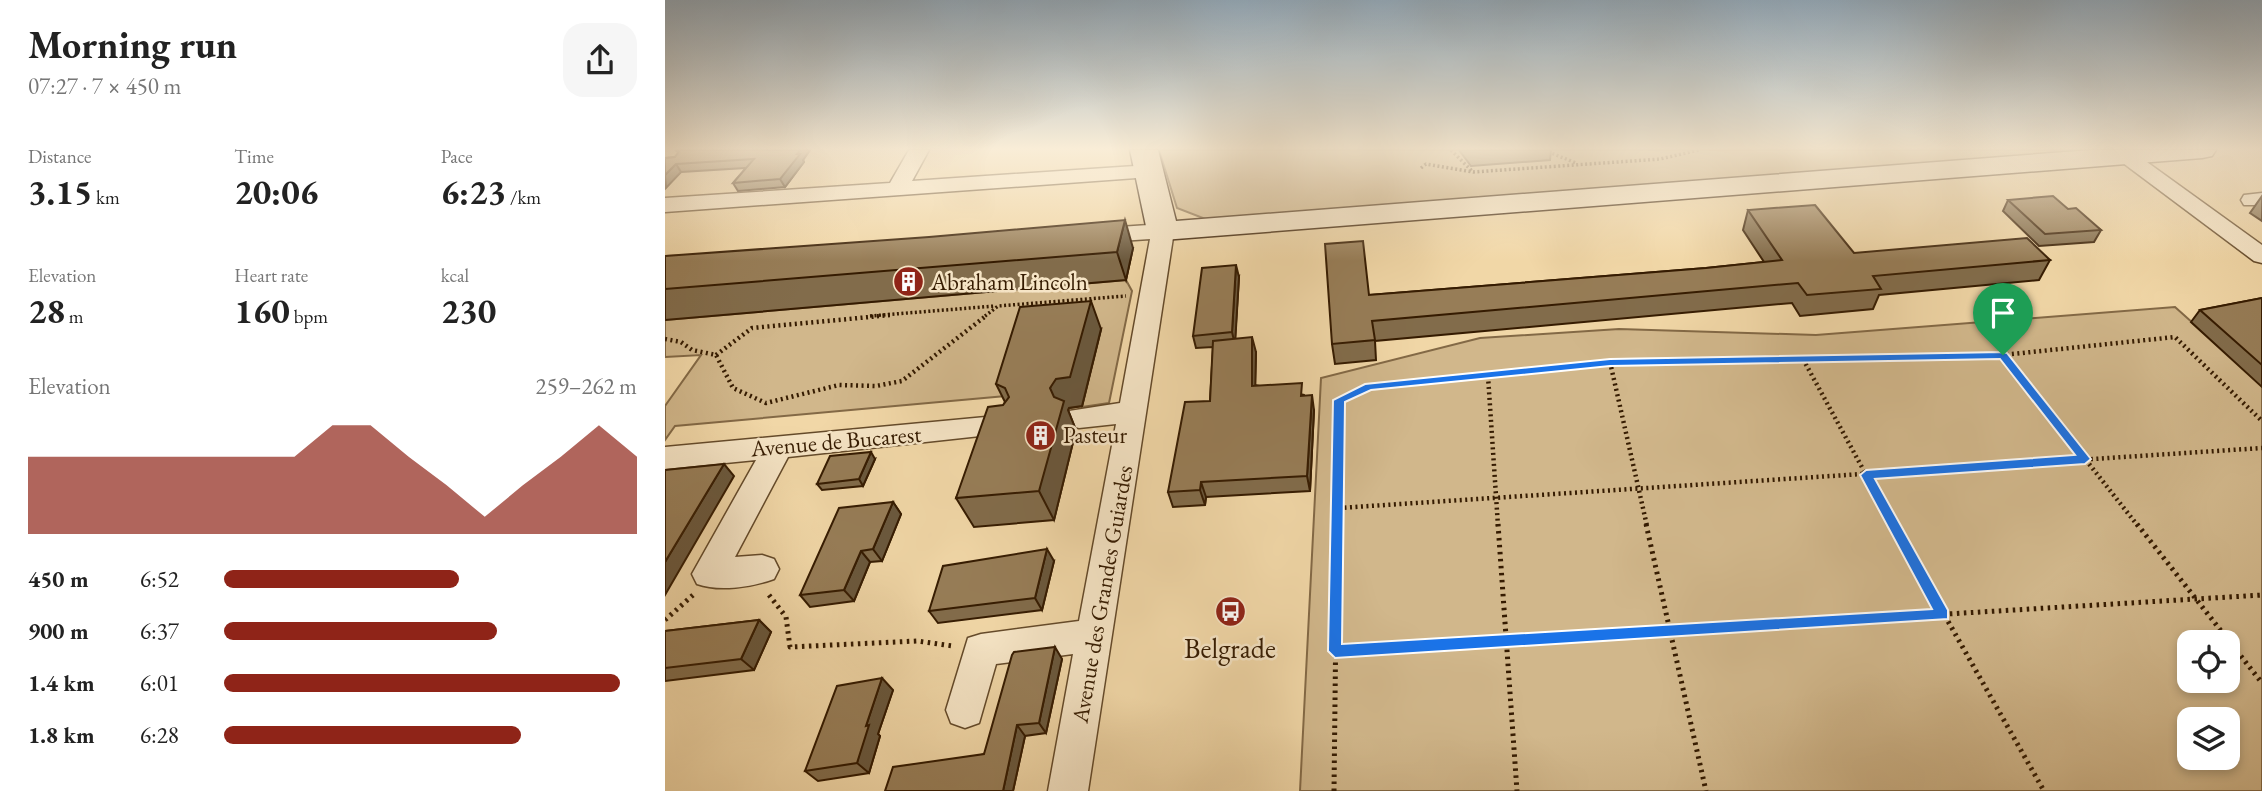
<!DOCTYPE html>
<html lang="en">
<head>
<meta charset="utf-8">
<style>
  body { margin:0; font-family:"EB Garamond",serif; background:#f6f6f6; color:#222; height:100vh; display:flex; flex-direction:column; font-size:26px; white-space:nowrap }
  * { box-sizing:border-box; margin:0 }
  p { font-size:23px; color:#767676 }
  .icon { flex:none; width:38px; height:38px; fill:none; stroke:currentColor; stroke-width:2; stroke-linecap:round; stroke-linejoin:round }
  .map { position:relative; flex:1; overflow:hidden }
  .panel { display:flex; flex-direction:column; background:#fff; width:665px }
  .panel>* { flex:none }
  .fabs { position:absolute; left:1512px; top:630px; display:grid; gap:14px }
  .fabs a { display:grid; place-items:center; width:63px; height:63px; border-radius:14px; background:#fff; box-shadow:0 4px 10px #0003; font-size:35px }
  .pin { position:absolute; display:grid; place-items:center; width:60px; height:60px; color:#fff; margin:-72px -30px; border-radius:50% 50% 50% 0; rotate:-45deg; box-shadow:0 0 7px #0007 }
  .pin .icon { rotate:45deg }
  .round { display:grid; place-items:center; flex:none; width:74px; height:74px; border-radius:21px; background:#f6f6f6 }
  .overview { display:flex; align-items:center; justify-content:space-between; height:119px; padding:0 28px }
  h1 { font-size:38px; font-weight:700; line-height:52px }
  .figures { display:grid; grid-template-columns:repeat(3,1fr); gap:10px; height:119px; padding:7px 28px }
  .figures div { display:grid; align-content:center }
  .figures b { font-size:35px; font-weight:700 }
  .figures small { font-size:19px; font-weight:400 }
  .figures p { font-size:19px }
  .chart { height:196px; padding:14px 28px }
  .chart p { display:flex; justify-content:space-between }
  .chart svg { width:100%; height:126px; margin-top:7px; fill:#8f2418; opacity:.7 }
  ul { padding:0 28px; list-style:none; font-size:23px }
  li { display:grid; grid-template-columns:112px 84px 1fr; align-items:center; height:52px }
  li i { height:18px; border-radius:9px; background:#8f2418 }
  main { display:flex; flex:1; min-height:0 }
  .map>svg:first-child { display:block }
  .green { fill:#d1b78b; stroke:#836946; stroke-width:2; fill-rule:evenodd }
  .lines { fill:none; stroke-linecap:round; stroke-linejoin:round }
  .street-casing { stroke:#644a2a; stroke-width:3 }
  .secondary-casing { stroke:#351b01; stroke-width:3 }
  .path-far2 { stroke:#351b01; stroke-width:3.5; stroke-dasharray:2 2.5; stroke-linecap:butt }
  .path-far1 { stroke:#351b01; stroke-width:4.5; stroke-dasharray:2 3.5; stroke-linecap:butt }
  .path { stroke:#351b01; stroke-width:5; stroke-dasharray:2.5 4.5; stroke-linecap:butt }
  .street { fill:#f6e5c6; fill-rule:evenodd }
  .secondary { fill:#f6e5c6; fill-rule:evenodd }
  .wall { fill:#826c4b; stroke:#351b01; stroke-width:2 }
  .shaded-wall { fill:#6a583d; stroke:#351b01; stroke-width:2 }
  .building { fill:#977d57; stroke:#351b01; stroke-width:2 }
  .route { fill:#1a73e8; stroke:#fff; stroke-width:2; fill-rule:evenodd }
  .labels { text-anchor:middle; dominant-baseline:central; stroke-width:5; stroke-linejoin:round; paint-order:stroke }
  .poi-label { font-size:23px; fill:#351b01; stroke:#f6e5c6; text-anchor:start }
  .street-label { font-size:23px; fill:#351b01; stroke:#f6e5c6 }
  .near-poi-label { font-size:28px; fill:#351b01; stroke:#f6e5c6 }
</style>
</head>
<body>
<main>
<section class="panel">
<div class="overview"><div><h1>Morning run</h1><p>07:27 · 7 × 450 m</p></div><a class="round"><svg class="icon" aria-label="share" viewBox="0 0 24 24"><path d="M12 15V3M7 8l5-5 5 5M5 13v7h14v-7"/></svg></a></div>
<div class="figures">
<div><p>Distance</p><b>3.15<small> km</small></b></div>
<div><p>Time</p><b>20:06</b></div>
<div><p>Pace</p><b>6:23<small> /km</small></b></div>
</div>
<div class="figures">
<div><p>Elevation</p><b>28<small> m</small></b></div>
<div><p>Heart rate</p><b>160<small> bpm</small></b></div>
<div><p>kcal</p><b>230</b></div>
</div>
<div class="chart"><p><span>Elevation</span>259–262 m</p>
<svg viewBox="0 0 160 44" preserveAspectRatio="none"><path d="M0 44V17L10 17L20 17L30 17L40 17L50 17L60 17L70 17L80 6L90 6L100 17L110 27L120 38L130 27L140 17L150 6L160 17V44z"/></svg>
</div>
<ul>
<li><b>450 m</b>6:52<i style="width:57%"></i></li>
<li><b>900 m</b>6:37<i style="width:66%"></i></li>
<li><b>1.4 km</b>6:01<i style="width:96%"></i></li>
<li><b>1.8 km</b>6:28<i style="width:72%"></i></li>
</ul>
</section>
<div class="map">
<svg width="1597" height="791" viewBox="0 0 1597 791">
  <rect width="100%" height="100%" fill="#f1d7a7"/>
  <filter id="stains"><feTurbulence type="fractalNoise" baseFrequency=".00286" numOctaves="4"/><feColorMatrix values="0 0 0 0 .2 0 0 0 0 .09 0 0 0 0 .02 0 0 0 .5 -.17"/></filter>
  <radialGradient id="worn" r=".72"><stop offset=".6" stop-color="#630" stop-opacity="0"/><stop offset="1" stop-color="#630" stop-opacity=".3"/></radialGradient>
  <g class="green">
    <polygon points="494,150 1439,150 543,220 512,208"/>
    <polygon points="461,280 467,291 444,403 417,407 436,330 352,395 10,426 0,440 0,406 36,355 0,357 0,320"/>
    <path d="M1510,307L1597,385V791H635L656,378L815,338L954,329L1151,335ZM1524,642H1563V681H1524ZM1524,719H1563V758H1524Z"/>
  </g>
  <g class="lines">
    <defs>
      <g id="street">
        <polygon points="244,150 264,150 247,181 485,165 492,167 495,171 492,175 485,177 0,212 0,198 225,183"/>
        <polygon points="1462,150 1468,152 1597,245 1597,263 1589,261 1454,160 1451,156 1454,152"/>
        <polygon points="1597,193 1597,205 1579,205 1576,200 1579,195"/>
        <polygon points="498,224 506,226 509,231 423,791 383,791 408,654 331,664 314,723 300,728 286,723 281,710 303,638 316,634 414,621 451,424 414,428 404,425 400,418 404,411 455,403 485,239 425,243 417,241 414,236 417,231 425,229"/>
        <path d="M342,415L352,418L356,425L352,432L123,457L70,557L97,555L109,559L114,569L109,579C87,587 54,592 32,584L27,574L91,460L0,469V447Z"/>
      </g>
      <polygon id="secondary" points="465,150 493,150 511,221 1426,150 1551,150 1547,156 1537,158 498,240 487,238 482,231"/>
    </defs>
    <use href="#street" class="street-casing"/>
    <use href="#secondary" class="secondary-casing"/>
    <g class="path-far2">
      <polyline points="786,150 807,171"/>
      <polyline points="879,150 911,163"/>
      <polyline points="756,168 761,164 808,172 995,159 1034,150"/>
      <polyline points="205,316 330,306"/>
      <polyline points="320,316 333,306 461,296"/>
    </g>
    <g class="path-far1">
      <polyline points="0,339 16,342 27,350 51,355 68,388 101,403 174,385 211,386 237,381 322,315"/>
      <polyline points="51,355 87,328 226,315"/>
      <polyline points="1339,356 1473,526"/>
      <polyline points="1138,359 1229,526"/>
      <polyline points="945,362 982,526"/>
      <polyline points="823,376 833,526"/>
      <polyline points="674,508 1597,448"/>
      <polyline points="672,526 674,400 704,387 945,362 1338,355 1510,337 1597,421"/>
    </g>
    <g class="path">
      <polyline points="833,524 852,791"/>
      <polyline points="981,524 1041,791"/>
      <polyline points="1228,524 1379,791"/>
      <polyline points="1472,524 1597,683"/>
      <polyline points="104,595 121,617 125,647 252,641 288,646"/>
      <polyline points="0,620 28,595"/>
      <polyline points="670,651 1597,595"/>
      <polyline points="669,791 672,524"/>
    </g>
    <use href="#street" class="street"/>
    <use href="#secondary" class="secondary"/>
  </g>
  <g class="wall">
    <polygon points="10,150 145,150 138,160 139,162 120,187 73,191 68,183 81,168 16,172 0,188 0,158 10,157 14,152"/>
    <polygon points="794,150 886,150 885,160 806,166"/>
    <polygon points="1597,196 1597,221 1585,213"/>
    <polygon points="1343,200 1403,209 1436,230 1429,242 1374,246 1338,211"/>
    <polygon points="1083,210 1189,253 1385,260 1374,280 1214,295 1208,309 1135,316 1127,303 710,341 711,360 670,364 667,344 704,295 1041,268 1099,262 1078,230"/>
    <polygon points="468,248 461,280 0,320 0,256"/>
    <polygon points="574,277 570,339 591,352 590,385 639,395 649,410 645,491 541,497 540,505 508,507 503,492 545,401 548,347 531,348 528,336"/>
    <polygon points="1597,298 1597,387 1526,322 1535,310"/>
    <polygon points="436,329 417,406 404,408 403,410 411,430 389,520 309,527 291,498 340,402 331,384"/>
    <polygon points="210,459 198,486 157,490 152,484"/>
    <polygon points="228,502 236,514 217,561 205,562 189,601 145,607 135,595"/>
    <polygon points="389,561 377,610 273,623 264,611"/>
    <polygon points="94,620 106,632 89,670 0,681 0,631"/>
    <polygon points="397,659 381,733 360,736 348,791 220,791 319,754"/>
    <polygon points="228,690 213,734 215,736 204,773 153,781 140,771"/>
  </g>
  <g class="shaded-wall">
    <polygon points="135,150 145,150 138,160 139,162 120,187 115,179"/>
    <polygon points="11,164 16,172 1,188 0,175"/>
    <polygon points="460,220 468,248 461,280 452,252"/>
    <polygon points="571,265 574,277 570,345 567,332"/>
    <polygon points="426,301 436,329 417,406 404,408 403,410 411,430 389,520 374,491 385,388"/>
    <polygon points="587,337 591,352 590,400 587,386"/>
    <polygon points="647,395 649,410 645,491 642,476"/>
    <polygon points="206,452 210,459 198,486 194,479"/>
    <polygon points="59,464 69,476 0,595 0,562"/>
    <polygon points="536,482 541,497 540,505 535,490"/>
    <polygon points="228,502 236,514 217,561 208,549"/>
    <polygon points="382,549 389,561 377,610 370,598"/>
    <polygon points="196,551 205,562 189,601 179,590"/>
    <polygon points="94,620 106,632 89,670 76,659"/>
    <polygon points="390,647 397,659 381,733 374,723"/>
    <polygon points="217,678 228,690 213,734 215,736 204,773 192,763 201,726"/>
    <polygon points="352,725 360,736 348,791 338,791"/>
  </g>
  <g class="building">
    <polygon points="15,150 135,150 132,154 135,154 115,179 68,183 89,159 11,164 0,175 0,158 10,157"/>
    <polygon points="1388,196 1403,209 1411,208 1436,230 1380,234 1343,200"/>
    <polygon points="1150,205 1189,253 1362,238 1385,260 1208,276 1216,289 1142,295 1133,283 707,321 710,340 667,344 660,244 698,241 704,295 1041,268 1117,260 1083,210"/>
    <polygon points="460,220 452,252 0,289 0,256 264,237"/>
    <polygon points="571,265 567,332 528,336 537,268"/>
    <polygon points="1597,298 1597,365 1535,310"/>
    <polygon points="426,301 405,377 391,379 385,388 389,397 399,401 374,491 291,498 323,407 338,405 344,397 340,388 331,384 355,307"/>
    <polygon points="587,337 587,386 637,383 636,396 647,395 642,476 536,482 535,490 503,492 520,402 545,401 548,341"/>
    <polygon points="206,452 194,479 152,484 165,456"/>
    <polygon points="59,464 0,562 0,470"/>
    <polygon points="228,502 208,549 196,551 179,590 135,595 174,508"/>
    <polygon points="382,549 370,598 264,611 278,566"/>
    <polygon points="94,620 76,659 0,668 0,631"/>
    <polygon points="390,647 374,723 352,725 338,791 220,791 228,767 319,754 347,655 349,652"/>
    <polygon points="217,678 201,726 204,725 192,763 140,771 172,686"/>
  </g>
  <linearGradient id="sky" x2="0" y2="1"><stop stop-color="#92a8b8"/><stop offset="0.57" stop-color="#f9edd7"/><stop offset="1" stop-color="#f9edd7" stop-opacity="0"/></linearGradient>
  <rect width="1597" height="261" fill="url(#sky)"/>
  <path class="route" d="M1338,352L1342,353L1426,459L1420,464L1210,479L1283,610V619L670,658L663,651L668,400L700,384L945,359ZM1335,359L1410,455L1201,470L1195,475L1267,609L677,644L680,402L706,390L945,366Z"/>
  <defs>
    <symbol id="building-disc" viewBox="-11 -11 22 22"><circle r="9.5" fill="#8f2418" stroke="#f6e5c6"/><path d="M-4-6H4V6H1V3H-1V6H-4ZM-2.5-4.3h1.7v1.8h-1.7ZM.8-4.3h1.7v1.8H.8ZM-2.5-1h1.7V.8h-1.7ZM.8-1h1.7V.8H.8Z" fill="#fff"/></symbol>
    <symbol id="bus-disc" viewBox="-11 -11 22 22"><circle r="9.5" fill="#8f2418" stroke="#f6e5c6"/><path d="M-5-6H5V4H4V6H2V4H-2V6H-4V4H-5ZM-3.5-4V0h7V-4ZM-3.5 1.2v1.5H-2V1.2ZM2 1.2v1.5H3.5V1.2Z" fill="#fff"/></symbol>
  </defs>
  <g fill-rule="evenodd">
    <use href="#building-disc" x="226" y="264" width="35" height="35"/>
    <use href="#building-disc" x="358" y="418" width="35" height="35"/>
    <use href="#bus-disc" x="548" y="594" width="35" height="35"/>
  </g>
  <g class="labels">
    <g class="poi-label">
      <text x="266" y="282">Abraham Lincoln</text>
      <text x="398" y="435">Pasteur</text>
    </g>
    <g class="street-label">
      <text transform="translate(171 441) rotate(-5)">Avenue de Bucarest</text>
      <text transform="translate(437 594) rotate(-80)">Avenue des Grandes Guiardes</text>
    </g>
    <g class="near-poi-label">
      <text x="565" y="648">Belgrade</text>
    </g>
  </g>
  <rect width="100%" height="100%" filter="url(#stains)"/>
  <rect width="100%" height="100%" fill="url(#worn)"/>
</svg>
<div class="fabs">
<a><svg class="icon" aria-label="locate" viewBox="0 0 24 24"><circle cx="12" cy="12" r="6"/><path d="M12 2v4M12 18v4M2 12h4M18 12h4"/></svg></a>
<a><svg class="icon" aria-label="layers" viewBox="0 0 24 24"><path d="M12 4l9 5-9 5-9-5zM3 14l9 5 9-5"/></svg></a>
</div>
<div class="pin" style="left:1338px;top:355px;background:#1e9e55"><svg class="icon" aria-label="arrive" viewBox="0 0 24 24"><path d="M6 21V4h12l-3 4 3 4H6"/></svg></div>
</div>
</main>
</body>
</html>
